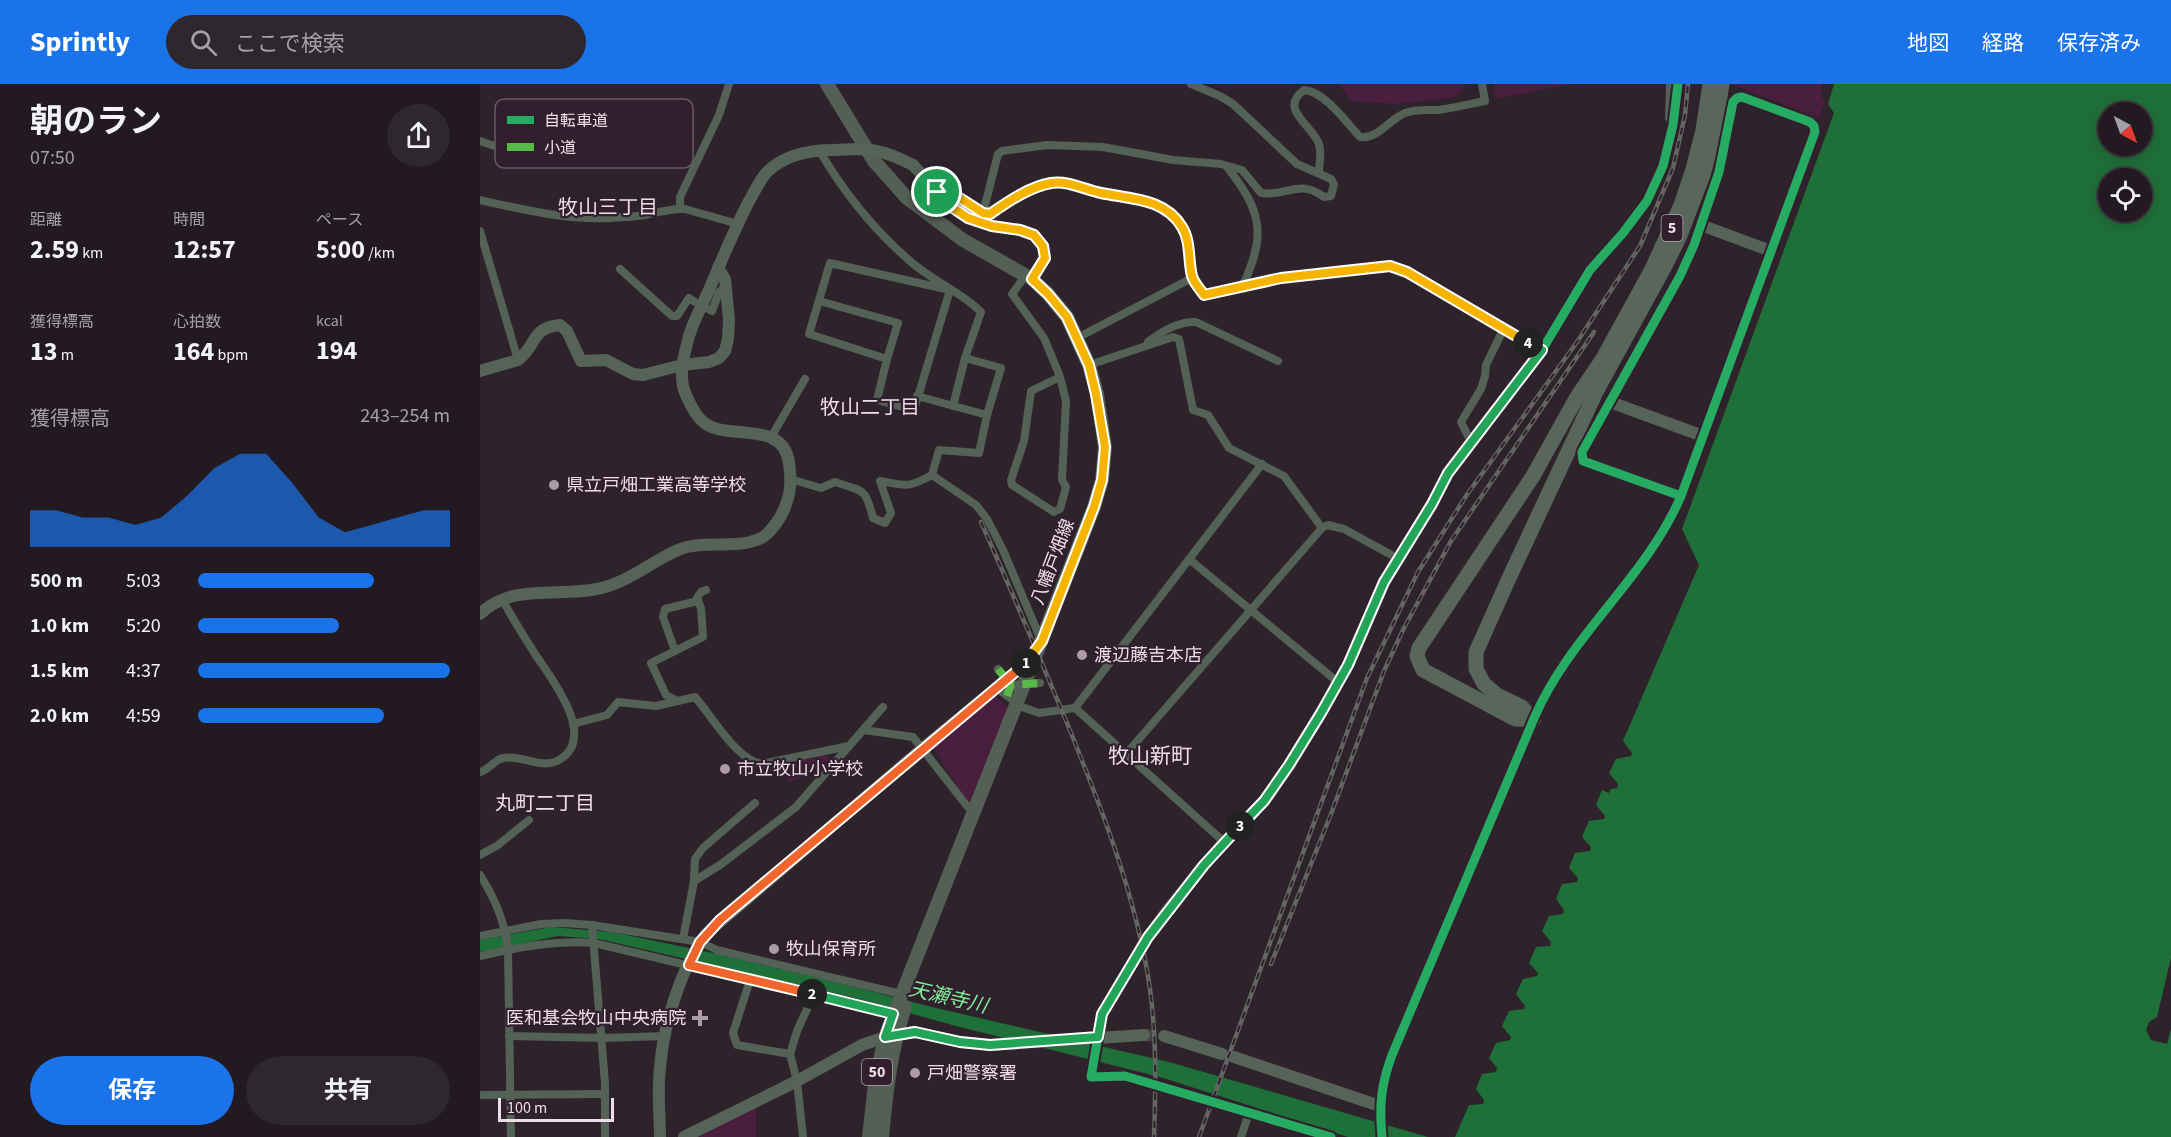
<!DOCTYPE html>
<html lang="ja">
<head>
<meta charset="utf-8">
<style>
  body { margin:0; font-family:"Source Sans 3","Noto Sans JP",sans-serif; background:#2e272d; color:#f1f3f6; height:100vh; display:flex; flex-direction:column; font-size:22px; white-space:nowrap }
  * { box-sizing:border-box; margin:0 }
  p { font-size:20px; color:#a2a1a5 }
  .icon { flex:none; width:33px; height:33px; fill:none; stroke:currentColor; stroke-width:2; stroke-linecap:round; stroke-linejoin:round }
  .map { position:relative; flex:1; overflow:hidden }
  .panel { display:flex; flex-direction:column; background:#221a20; width:480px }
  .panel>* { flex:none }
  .needle { width:39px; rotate:139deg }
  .controls { position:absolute; left:1618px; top:18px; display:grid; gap:12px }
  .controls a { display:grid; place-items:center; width:54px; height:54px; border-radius:50%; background:#221a20; box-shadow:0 3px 15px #0003,0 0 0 2px #3f383e; font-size:30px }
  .scale { position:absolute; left:18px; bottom:15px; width:116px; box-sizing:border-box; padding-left:6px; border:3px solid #ecdfe8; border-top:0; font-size:16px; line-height:21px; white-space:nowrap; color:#ecdfe8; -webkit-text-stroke:4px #321f2d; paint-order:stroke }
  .pin { position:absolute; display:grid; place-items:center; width:51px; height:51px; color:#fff; margin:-26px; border:3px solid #fff; border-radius:50%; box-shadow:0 2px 6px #0007 }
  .km { position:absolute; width:30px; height:30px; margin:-15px; border-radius:50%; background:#222; color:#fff; font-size:16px; line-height:30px; text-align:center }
  .round { display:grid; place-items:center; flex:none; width:63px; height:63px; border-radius:32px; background:#2e272d }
  .summary { display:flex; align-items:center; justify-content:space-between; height:102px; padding:0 30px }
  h1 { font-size:33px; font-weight:700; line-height:45px }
  .metrics { display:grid; grid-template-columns:repeat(3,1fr); gap:9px; height:102px; padding:6px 30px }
  .metrics div { display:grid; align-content:center }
  .metrics b { font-size:26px; font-weight:700 }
  .metrics small { font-size:16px; font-weight:400 }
  .metrics p { font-size:16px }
  .chart { height:168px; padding:12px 30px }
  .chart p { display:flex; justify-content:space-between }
  .chart svg { width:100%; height:108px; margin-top:6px; fill:#1a73e8; opacity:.7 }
  .button { display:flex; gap:12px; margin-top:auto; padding:12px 30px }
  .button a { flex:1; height:69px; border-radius:36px; background:#1a73e8; color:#fff; font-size:24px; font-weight:700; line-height:69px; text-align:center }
  .button a+a { background:#2e272d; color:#f1f3f6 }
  ul { padding:0 30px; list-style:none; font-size:20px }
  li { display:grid; grid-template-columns:96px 72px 1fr; align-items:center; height:45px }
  li i { height:15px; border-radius:8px; background:#1a73e8 }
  header { display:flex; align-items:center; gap:36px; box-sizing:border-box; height:84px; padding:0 30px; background:#1a73e8; color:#fff }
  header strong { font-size:28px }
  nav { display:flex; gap:33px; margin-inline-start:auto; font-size:21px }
  .search { width:420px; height:54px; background:#2e272d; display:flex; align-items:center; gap:15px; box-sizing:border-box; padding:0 21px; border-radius:33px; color:#a2a1a5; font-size:22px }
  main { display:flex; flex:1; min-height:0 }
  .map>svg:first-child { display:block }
  .green { fill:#491e3e }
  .water { fill:#1f6f38; fill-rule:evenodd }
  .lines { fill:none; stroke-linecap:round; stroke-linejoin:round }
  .secondary-tunnel { stroke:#4a3f47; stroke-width:12; stroke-dasharray:12 6; stroke-linecap:butt }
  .street { stroke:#536156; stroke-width:8 }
  .secondary { stroke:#566359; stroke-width:12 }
  .primary { stroke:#545f56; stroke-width:14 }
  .highway { stroke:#58665b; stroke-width:15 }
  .rail-casing { stroke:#616661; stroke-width:4.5 }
  .rail { stroke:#321f2d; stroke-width:2; stroke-dasharray:7; stroke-linecap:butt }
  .street-bridge { stroke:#536156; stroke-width:8 }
  .secondary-bridge { stroke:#566359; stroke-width:12 }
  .quiet { stroke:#58b947; stroke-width:8; stroke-dasharray:15 8; stroke-linecap:butt }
  .cycleway-casing { stroke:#321f2d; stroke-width:13 }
  .cycleway { stroke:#26ab63; stroke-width:9 }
  .split-1-casing { stroke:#fff; stroke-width:12 }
  .split-2-casing { stroke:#fff; stroke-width:12 }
  .split-3-casing { stroke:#fff; stroke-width:12 }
  .split-4-casing { stroke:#fff; stroke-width:12 }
  .split-5-casing { stroke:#fff; stroke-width:12 }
  .split-1 { stroke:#f5b400; stroke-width:8 }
  .split-2 { stroke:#f0652b; stroke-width:8 }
  .split-3 { stroke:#22a559; stroke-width:8 }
  .split-4 { stroke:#22a559; stroke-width:8 }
  .split-5 { stroke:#f5b400; stroke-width:8 }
  .poi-dot { fill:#aa9da6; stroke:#321f2d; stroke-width:2 }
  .labels { text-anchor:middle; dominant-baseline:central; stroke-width:4.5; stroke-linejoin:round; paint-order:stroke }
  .shield { fill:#321f2d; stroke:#b4a5b0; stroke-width:1.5 }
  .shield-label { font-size:16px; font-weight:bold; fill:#ecdfe8 }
  .poi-label { font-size:18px; fill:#ecdfe8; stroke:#321f2d; text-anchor:start }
  .street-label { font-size:18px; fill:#ecdfe8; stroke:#321f2d }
  .neighbourhood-label { font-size:20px; fill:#ecdfe8; stroke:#321f2d }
  .water-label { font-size:20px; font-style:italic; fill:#7feb96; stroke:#321f2d }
  .quarter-label { font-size:21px; fill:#ecdfe8; stroke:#321f2d }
  .key { fill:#321f2d; stroke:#6a5965; stroke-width:1.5 }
  .key-label { font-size:16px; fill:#ecdfe8 }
</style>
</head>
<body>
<header>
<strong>Sprintly</strong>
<div class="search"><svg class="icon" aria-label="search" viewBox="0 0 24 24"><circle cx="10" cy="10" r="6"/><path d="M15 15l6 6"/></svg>ここで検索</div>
<nav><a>地図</a><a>経路</a><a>保存済み</a></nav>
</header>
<main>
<section class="panel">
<div class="summary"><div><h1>朝のラン</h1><p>07:50</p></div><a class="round"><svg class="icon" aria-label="share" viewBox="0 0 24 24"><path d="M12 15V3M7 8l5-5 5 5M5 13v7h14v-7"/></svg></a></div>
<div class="metrics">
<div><p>距離</p><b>2.59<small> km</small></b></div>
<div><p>時間</p><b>12:57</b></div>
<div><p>ペース</p><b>5:00<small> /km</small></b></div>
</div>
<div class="metrics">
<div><p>獲得標高</p><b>13<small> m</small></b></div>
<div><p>心拍数</p><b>164<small> bpm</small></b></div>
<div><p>kcal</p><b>194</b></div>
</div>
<div class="chart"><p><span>獲得標高</span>243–254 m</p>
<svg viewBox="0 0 160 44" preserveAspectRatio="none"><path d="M0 44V29L10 29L20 32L30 32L40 35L50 32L60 23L70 12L80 6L90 6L100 18L110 32L120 38L130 35L140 32L150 29L160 29V44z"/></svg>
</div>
<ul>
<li><b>500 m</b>5:03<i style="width:70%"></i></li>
<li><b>1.0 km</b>5:20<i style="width:56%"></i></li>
<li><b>1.5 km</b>4:37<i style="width:100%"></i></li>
<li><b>2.0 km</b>4:59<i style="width:74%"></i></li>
</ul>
<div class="button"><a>保存</a><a>共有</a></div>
</section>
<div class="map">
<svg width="1691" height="1053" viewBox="0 0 1691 1053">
  <rect width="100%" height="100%" fill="#2e232b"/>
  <g class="green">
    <polygon points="860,0 983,0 984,5 976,13 917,20 870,17"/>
    <polygon points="1014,0 1092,0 1016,15"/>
    <polygon points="1251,0 1342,0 1341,11 1345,18 1339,34"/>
    <polygon points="513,610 529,624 491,720 483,711 453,663"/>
    <polygon points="347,670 349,678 340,687 308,698 306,693 313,688 308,678"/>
    <polygon points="276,1021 276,1053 210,1053"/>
  </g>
  <g class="water">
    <path d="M1354,0H1691V874L1677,933L1669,938L1666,946L1671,956L1687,960L1691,945V1053H975L989,1021L1003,1020L1004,1016L996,1005L1002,990L1016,988L1017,984L1009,974L1016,959L1030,956L1031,953L1022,942L1029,927L1044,925L1045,922L1036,910L1043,895L1057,892L1058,889L1049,879L1056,863L1070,862L1071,858L1062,847L1069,832L1083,830L1084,826L1076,815L1082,800L1097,798L1098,794L1089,784L1095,769L1110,767L1111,763L1102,753L1109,737L1124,735L1125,732L1116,721L1122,706L1129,709L1131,705L1137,704L1138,700L1129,689L1136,675L1151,672L1152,669L1143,657L1219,481L1202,445L1354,29L1348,20ZM1629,28H1662V62H1629ZM1629,94H1662V128H1629Z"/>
    <polygon points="71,843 132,848 233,869 363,900 452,923 689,978 948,1053 868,1053 680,993 476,942 371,913 119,855 78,852 0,868 0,856"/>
  </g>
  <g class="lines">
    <polyline class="secondary-tunnel" points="664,951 684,952"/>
    <g class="street">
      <polyline points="1189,34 1190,0"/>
      <polyline points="0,57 29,67 48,70 53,41 99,36"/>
      <path d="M339,66C363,107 394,146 430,177C452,197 482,208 501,228L485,274"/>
      <path d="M747,83C782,127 787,151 762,203"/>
      <path d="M839,89C839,80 842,69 839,60C832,41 798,25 824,6C844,7 866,38 880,53C899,55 908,36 925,29C934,25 947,26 958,26C974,24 990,20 1005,17L1002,0"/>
      <path d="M457,108L472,109L503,129L510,130C529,117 549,103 571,99C588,96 605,106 621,109C650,114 685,114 702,143C711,157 708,177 712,192C714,199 720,205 724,211L801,194L910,182L927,188L1023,246L1062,266"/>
      <path d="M0,116C44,126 87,136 132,134C144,133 157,133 169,130C181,128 192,124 205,125L258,140"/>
      <polyline points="200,124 200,113 239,31 249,0"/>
      <path d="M503,129L518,70L522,67L567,61L623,63L693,76L741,80L762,86L781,109C809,113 818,94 844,113L851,112L854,100L851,95L817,80L753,20L740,12L711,0"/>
      <polyline points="0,147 38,276"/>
      <polygon points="350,179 470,206 434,326 397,316 407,275 329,250"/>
      <polyline points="140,185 192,232 197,232 209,214 215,218"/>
      <polyline points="546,191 532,210 564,254 579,290 580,293 586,317 582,396 586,403 580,425 574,428 532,401 531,396 544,357 551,307 580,293"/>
      <polyline points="339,217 418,239 407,275"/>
      <polyline points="228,225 232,227 239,208 246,202"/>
      <polyline points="597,254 712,194"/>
      <path d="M668,258C682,247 698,237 716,238L798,277"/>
      <polyline points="609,281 693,253 699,255 713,326 728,331 749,364 804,392 842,444"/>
      <polyline points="473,322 485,274 521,284 507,331"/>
      <polyline points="290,355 325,295"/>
      <polyline points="991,358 981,338 1001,305 1005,292 1006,281 1023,246"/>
      <polyline points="452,391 496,421 507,435 523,466 561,556"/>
      <path d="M310,395L341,404L355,398C384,408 385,403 393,434L405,439L411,429L400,397C427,401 426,405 452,391L459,366L499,369L507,331L437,312"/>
      <polyline points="709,475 859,599"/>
      <polyline points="195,567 183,533 185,525 218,517"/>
      <polyline points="522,608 542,623 559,629 595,624 744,758 773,731 784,717 809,681 841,629 868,581 904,498 952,420 968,389 1062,266 1110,186 1143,149 1167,117 1183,82 1193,41 1198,0"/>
      <polyline points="198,617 186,611 171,579 223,553 221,524 217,514 221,508 226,506"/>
      <polyline points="595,624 782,380"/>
      <path d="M93,640L127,631L138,618L176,622L215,613C232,632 255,674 281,680L369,662"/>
      <polyline points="384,646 433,653 487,722 493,727"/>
      <polyline points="646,670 842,444 848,441 864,445 917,474"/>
      <path d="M0,688C9,686 14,676 23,674C40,670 61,685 77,677C120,655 71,594 55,570C44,552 32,534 22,515"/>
      <polyline points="0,771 18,761 49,736"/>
      <path d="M0,791C15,814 25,839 28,865L31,1053"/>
      <polyline points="214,797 240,781 316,723 403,623"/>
      <polyline points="112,841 125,999 125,1053"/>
      <polyline points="0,852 61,840 84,839 112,841 220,858 237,866 421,910"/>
      <polyline points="203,855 214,797 215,775 223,764 275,719"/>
      <path d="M0,872C40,863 73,856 114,859L413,930"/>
      <polyline points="270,896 253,949 257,961 310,970"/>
      <polyline points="29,952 122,954 185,952"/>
      <polyline points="611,993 645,992 851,1053"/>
      <polyline points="0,1011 125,1010"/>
      <polyline points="323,1053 317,997 310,970 317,947 334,910"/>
      <polyline points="761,1053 769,1029"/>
    </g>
    <g class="secondary">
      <polyline points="433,81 470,122 488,134 512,142 540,146 554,151 563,162 565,174 552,195"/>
      <polyline points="1221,141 1291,167"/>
      <path d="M0,287L38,276C58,261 50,244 80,241L87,247L101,277L126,276L153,290L163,291L202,281L229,278L239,274L245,267L248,255L249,236L245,195L238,184"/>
      <polyline points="1130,318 1223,352"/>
      <path d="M0,530C32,499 78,513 117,505C148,499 170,478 198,466C223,455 254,466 279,455C290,451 303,431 306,420C311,408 311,392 309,379C304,336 249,356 226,340C216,334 208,316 204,306C199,290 204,271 208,256C212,239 222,222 229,206C241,177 254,147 268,119C274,109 279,97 287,88C305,70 330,66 354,66"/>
      <polyline points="684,952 742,970"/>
      <polyline points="754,973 900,1022"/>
      <polyline points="611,993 622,930 668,853 689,824 744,758"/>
      <path d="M180,1053C180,1030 177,1007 180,984C183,943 201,883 226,850L443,664L543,582L553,569"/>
      <polyline points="204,1053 317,997 382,961 405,953 435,948 480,958 510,961 664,951"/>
      <path d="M902,1053C899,1021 901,1001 912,971L1055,632C1091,550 1166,494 1201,412L1335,48L1334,42L1330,38L1262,13L1257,14L1253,18L1239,88L1214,161L1200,192L1102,368L1103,377L1201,412"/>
    </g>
    <g class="primary">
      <polyline points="347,0 394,77 427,114 483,156 552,195 568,210 587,233 609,281 617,310 625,363 622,396 614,423 405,953 395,1000 389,1053"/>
      <path d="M402,1053C406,1009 411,965 425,923"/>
    </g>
    <g class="highway">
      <polyline points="1053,636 1035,635 943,586 937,572 939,564 1053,392 1097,313 1122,276 1172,185 1201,121 1213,85 1223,46 1230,0"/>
      <polyline points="1053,636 1042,623 1017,611 1004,600 996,585 996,568 1030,492 1116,308 1184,184 1199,154 1223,91 1234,50 1242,0"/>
    </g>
    <defs>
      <g id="rail">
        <path d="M501,438C531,505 559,572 587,639C619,718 650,796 666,881C677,937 676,996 674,1053"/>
        <polyline points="791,880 851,730 904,587 924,544 971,457 1114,248"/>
        <polyline points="719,1053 887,594 938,488 986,412 1097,258 1160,162 1193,84 1205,31 1208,0"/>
      </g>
    </defs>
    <use href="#rail" class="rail-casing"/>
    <use href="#rail" class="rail"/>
    <g class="street-bridge">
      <polyline points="518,585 531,601"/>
      <polyline points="527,612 531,601 560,599"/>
    </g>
    <path class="secondary-bridge" d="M354,66C389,64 402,65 433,81"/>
    <g class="quiet">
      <polyline points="518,585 531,601"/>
      <polyline points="527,612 531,601 560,599"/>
    </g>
    <defs>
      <g id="cycleway">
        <polyline points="851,1053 645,992 611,993 622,930 668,853 724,781 773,731 809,681 859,599 904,498 952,420 968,389 1062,266 1110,186 1143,149 1167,117 1183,82 1193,41 1198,0"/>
        <path d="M902,1053C899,1021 901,1001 912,971L1055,632C1091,550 1166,494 1201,412L1335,48L1334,42L1330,38L1262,13L1257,14L1253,18L1239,88L1214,161L1200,192L1102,368L1103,377L1201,412"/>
      </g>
    </defs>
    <use href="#cycleway" class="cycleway-casing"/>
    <use href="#cycleway" class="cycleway"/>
  </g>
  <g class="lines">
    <defs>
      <polyline id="split-1" points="457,108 470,122 488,134 512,142 540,146 554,151 563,162 565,174 552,195 568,210 587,233 609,281 616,310 625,363 622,396 614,423 562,557 546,579"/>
      <polyline id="split-2" points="332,910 209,881 220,858 240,836 546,579"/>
      <polyline id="split-3" points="332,910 413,930 405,953 435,948 480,958 510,961 618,953 622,930 668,853 724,781 760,742"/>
      <polyline id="split-4" points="760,742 784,717 809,681 841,629 868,581 904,498 952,420 968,389 1062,266 1048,259"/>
      <path id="split-5" d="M457,108L472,109L503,129L510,130C529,117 549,103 571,99C588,96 605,106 621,109C650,115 685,114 702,143C711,157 708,177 712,192C714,199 720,205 724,211L801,194L910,182L927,188L1048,259"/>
    </defs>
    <use href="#split-1" class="split-1-casing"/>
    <use href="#split-2" class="split-2-casing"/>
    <use href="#split-3" class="split-3-casing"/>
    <use href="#split-4" class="split-4-casing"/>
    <use href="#split-5" class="split-5-casing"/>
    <use href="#split-1" class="split-1"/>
    <use href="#split-2" class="split-2"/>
    <use href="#split-3" class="split-3"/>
    <use href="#split-4" class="split-4"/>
    <use href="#split-5" class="split-5"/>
  </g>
  <g class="poi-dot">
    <circle cx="74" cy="401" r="6"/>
    <circle cx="602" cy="571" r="6"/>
    <circle cx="245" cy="685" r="6"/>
    <circle cx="294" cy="865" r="6"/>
    <path d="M217 925h6v6h6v6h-6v6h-6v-6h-6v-6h6z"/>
    <circle cx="435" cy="989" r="6"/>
  </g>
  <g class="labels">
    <g class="shield">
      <rect x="1181.5" y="131" width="21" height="26" rx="4.5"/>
      <rect x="382" y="975" width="30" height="26" rx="4.5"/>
    </g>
    <g class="shield-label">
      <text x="1192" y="144">5</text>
      <text x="397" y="988">50</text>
    </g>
    <g class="poi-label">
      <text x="86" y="401">県立戸畑工業高等学校</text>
      <text x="614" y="571">渡辺藤吉本店</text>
      <text x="257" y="685">市立牧山小学校</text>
      <text x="306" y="865">牧山保育所</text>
      <text x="206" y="934" text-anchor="end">医和基会牧山中央病院</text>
      <text x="447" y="989">戸畑警察署</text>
    </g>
    <g class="street-label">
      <text transform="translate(573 478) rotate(-69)">八幡戸畑線</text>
    </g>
    <g class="neighbourhood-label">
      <text x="128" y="124">牧山三丁目</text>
      <text x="390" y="324">牧山二丁目</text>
      <text x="65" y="720">丸町二丁目</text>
    </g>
    <g class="water-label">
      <text transform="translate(468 914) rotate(13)">天瀬寺川</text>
    </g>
    <g class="quarter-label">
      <text x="670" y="672">牧山新町</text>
    </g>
  </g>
  <rect x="15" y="15" width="198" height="69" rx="9" class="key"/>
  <rect x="27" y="32" width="27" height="8" fill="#26ab63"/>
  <rect x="27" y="59" width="27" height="8" fill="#58b947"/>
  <g class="key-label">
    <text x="64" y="42">自転車道</text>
    <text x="64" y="69">小道</text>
  </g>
</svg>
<div class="controls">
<a><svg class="needle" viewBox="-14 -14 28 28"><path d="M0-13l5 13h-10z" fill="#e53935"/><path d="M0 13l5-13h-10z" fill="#a2a1a5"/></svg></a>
<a><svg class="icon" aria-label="locate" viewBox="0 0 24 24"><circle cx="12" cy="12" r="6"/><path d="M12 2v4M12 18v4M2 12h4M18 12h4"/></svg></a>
</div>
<div class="scale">100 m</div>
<div class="pin" style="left:457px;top:108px;background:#1e9e55"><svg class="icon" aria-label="arrive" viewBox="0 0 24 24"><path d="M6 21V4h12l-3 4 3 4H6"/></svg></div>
<b class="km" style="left:546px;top:579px">1</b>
<b class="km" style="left:332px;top:910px">2</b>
<b class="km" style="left:760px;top:742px">3</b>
<b class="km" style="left:1048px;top:259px">4</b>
</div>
</main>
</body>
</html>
